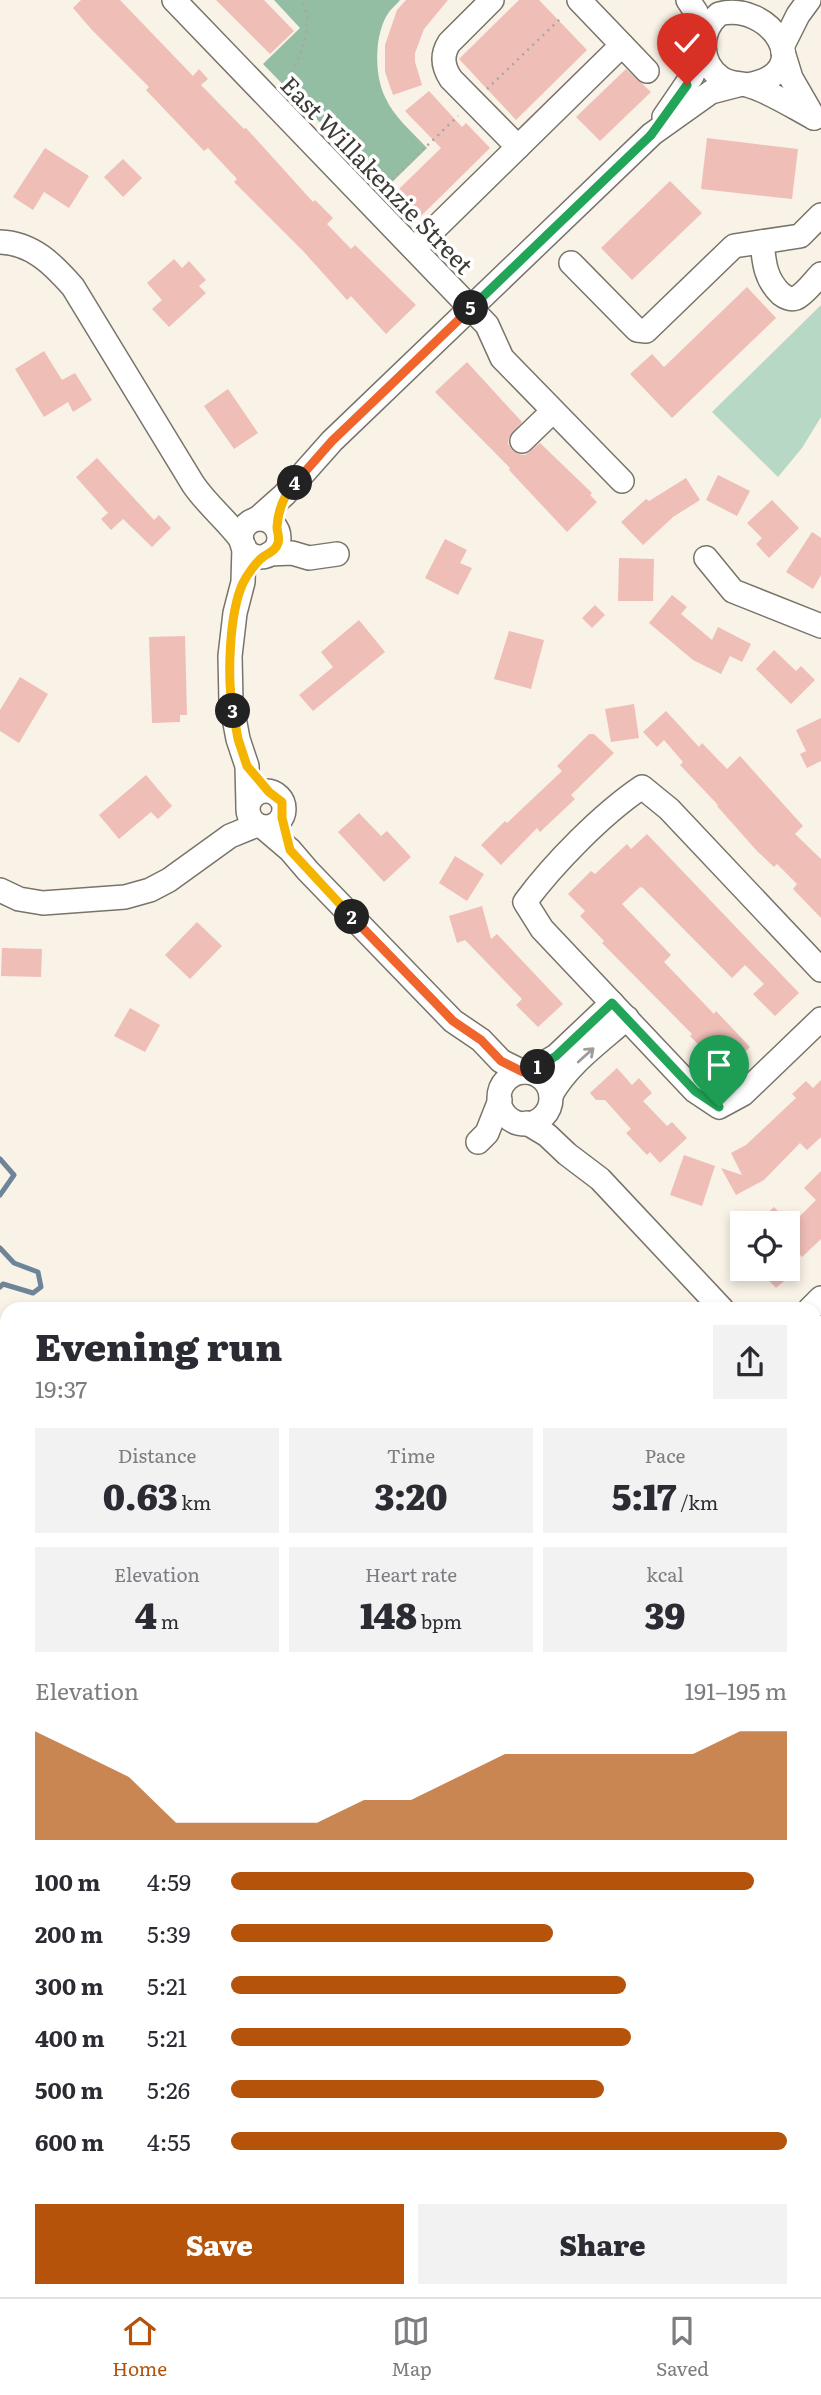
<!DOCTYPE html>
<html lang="en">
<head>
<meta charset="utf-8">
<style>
  body { margin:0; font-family:Literata,serif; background:#f2f2f3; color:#2b2b33; height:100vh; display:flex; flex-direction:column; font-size:26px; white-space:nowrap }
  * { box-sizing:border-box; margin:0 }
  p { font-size:23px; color:#7c7c81 }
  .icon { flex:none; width:38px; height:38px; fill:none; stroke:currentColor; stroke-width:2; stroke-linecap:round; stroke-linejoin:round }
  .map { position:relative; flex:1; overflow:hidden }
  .details { position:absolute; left:0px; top:1302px; width:822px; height:996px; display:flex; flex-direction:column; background:#fff; border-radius:21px 21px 0 0; box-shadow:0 4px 10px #0003 }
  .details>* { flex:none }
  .controls { position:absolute; left:730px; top:1211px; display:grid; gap:14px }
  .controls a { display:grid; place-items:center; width:70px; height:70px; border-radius:0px; background:#fff; box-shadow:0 4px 10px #0003; font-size:35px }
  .pin { position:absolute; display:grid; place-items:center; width:60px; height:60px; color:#fff; margin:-72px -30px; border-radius:50% 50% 50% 0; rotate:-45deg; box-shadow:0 0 7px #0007 }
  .pin .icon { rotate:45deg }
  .km { position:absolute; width:35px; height:35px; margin:-18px; border-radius:50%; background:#222; color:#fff; font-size:19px; line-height:35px; text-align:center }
  .round { display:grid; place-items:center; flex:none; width:74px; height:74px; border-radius:0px; background:#f2f2f3 }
  .overview { display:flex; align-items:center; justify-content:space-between; height:119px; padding:0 35px }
  h1 { font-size:38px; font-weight:800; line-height:52px }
  .figures { display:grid; grid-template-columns:repeat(3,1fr); gap:10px; height:119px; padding:7px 35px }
  .figures div { display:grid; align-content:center; border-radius:0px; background:#f2f2f3; text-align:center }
  .figures b { font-size:35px; font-weight:800 }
  .figures small { font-size:19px; font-weight:400 }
  .figures p { font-size:19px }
  .chart { height:196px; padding:14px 35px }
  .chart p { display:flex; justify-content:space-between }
  .chart svg { width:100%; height:126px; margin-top:7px; fill:#b45309; opacity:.7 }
  .action { display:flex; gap:14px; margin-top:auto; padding:14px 35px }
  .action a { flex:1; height:80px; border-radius:0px; background:#b45309; color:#fff; font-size:28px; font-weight:800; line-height:80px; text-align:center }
  .action a+a { background:#f2f2f3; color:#2b2b33 }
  ul { padding:0 35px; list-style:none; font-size:23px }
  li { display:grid; grid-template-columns:112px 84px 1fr; align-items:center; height:52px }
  li i { height:18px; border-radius:9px; background:#b45309 }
  .menu { display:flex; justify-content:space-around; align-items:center; height:98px; border-top:2px solid #e1e1e2; background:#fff; font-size:19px; color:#7c7c81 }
  .menu a { display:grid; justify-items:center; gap:4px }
  .menu .active { color:#b45309 }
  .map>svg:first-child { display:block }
  .green { fill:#b6d8c4 }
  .forest { fill:#93bea4 }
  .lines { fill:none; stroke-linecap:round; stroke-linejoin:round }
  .stream { stroke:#6e8599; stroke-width:5 }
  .building { fill:#efbeb7 }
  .minor-casing { stroke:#79746a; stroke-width:26 }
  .path { stroke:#aba69e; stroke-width:2.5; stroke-dasharray:2 5; stroke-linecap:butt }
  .minor { stroke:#fff; stroke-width:23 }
  .oneway { stroke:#9e9d9a }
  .split-1-casing { stroke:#fff; stroke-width:14 }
  .split-2-casing { stroke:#fff; stroke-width:14 }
  .split-3-casing { stroke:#fff; stroke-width:14 }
  .split-4-casing { stroke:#fff; stroke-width:14 }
  .split-5-casing { stroke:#fff; stroke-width:14 }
  .split-6-casing { stroke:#fff; stroke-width:14 }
  .split-7-casing { stroke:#fff; stroke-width:14 }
  .split-1 { stroke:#22a559; stroke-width:9 }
  .split-2 { stroke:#f0652b; stroke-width:9 }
  .split-3 { stroke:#f5b400; stroke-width:9 }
  .split-4 { stroke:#f5b400; stroke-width:9 }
  .split-5 { stroke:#f0652b; stroke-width:9 }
  .split-6 { stroke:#22a559; stroke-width:9 }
  .split-7 { stroke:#22a559; stroke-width:9 }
  .labels { text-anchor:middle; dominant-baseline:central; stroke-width:7; stroke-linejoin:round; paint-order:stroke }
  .street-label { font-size:24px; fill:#3d3b36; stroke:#fff }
</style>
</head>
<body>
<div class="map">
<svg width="821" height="2297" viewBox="0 0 821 2297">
  <rect width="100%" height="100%" fill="#f9f2e7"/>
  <polygon class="green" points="821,305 821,417 802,448 778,477 712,412"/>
  <path class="forest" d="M274,0H400C397,4 392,8 389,12C374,33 374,74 385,97C394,117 412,132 427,148L385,189L263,64L300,28Z"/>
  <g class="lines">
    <g class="stream">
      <polyline points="0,1159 14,1175 0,1195"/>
      <polyline points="0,1248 14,1263 38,1272 41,1287 33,1293 3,1284 0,1287"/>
    </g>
  </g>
  <g class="building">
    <polygon points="81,0 120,0 193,76 199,69 208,79 201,85 244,129 246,128 313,202 315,200 333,218 327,224 351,249 355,245 416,305 386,334 351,296 347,300 304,252 234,182 237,179 208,148 204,151 146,90 149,87 92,30 73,8"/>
    <polygon points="216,0 264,0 294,31 270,54"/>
    <polygon points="406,0 448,0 424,29 415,53 415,62 422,85 393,95 385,72 385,45 397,10"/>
    <polygon points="519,0 539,0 587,50 516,120 459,59"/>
    <polygon points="626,69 651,92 600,141 576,117"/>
    <polygon points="429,91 462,127 466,123 490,148 421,216 397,191 441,148 405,111"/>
    <polygon points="707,138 798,149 792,199 701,189"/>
    <polygon points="45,148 89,176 69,208 44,192 33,210 13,197"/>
    <polygon points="123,159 142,178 123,197 104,177"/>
    <polygon points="670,181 702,213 632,280 601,248"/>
    <polygon points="174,259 182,268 189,261 206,280 199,286 206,293 169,327 152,309 162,300 147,283"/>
    <polygon points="747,287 776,318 672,418 630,374 652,354 664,367"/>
    <polygon points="44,351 62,380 75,373 92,400 73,412 68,402 44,417 15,369"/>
    <polygon points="467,362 522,422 509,437 508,444 512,450 518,454 525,455 540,443 592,493 590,495 597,502 567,532 509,470 510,468 435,392"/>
    <polygon points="228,389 258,433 234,449 204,406"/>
    <polygon points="97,458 154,520 159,515 171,528 152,547 123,519 111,530 101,519 108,513 76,477"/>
    <polygon points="718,475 750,491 737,516 706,500"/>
    <polygon points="686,478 700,500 673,517 643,545 621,522 646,499 649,501"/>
    <polygon points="772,500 799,528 769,558 756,544 762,538 747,523"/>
    <polygon points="812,532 821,538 821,575 813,589 786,572"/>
    <polygon points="445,539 467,550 460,563 472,568 458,595 425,578"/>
    <polygon points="619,558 654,559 653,601 618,601"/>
    <polygon points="672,595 687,607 681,614 712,640 718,627 751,644 742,662 730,656 721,674 693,660 649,623"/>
    <polygon points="595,605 605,615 592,628 582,618"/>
    <polygon points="359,620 385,652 313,711 299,695 333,667 321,652"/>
    <polygon points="509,631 544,640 531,689 494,679"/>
    <polygon points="185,636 187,715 180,715 180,722 152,723 149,637"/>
    <polygon points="774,650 796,671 801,666 815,680 791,704 756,669"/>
    <polygon points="20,677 48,694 19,743 0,731 0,710"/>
    <polygon points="634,704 639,738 611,742 605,709"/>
    <polygon points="666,711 699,747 702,743 727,769 740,756 803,826 795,834 821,859 821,918 793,889 797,884 777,864 774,867 757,851 717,806 718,805 680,765 683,762 664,740 657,747 643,732"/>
    <polygon points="821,718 821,761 807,768 800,754 806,751 796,730"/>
    <polygon points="589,734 594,734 614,753 571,795 575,799 540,832 537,828 501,865 481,845 505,821 507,823 562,771 557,766"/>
    <polygon points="146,775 172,806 158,819 151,812 119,839 99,815"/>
    <polygon points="359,813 381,836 387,831 411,857 384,882 338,832"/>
    <polygon points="647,834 799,993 775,1016 753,994 764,984 745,965 732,978 643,888 640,887 622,904 671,955 664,962 714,1014 716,1011 750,1047 725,1072 690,1036 692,1034 602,943 604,941 580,916 585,911 568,894 591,871 595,874 627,844 631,849"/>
    <polygon points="455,856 484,874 467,901 439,883"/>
    <polygon points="482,906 491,939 497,934 563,1004 538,1027 516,1005 522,999 465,940 457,943 449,916"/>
    <polygon points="197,922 222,946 190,979 165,955"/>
    <polygon points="2,948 42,949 41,977 1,976"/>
    <polygon points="130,1008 160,1025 145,1052 114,1036"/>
    <polygon points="617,1068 632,1085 639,1078 652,1093 643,1101 667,1126 672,1122 687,1138 660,1163 650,1152 647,1155 626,1133 631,1129 605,1100 596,1100 590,1093"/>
    <polygon points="821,1080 821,1137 807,1150 800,1143 764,1180 736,1195 721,1168 742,1175 731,1153 746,1145 796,1098 792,1094 806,1081 813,1088"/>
    <polygon points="684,1155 715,1166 702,1206 670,1195"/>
    <polygon points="821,1171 821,1239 802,1257 788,1242 788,1228 816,1200 804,1188"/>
    <polygon points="774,1207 789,1223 757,1223"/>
    <polygon points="758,1269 782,1269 789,1277 776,1288"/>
  </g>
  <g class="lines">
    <defs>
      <g id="minor">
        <polyline points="174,0 487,325 502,358 622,481"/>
        <path d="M492,0L449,43C441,56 443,67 451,79L518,147"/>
        <polyline points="579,0 647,71"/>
        <polyline points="688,0 696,12 704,39"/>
        <polyline points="784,43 798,15 809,0"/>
        <polyline points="783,52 791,78 814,118"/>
        <path d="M747,85C820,73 769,0 719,14C699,31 699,63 721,78C730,84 738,83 747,85C767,90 795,108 814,118"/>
        <polyline points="664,117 692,76 704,48"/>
        <path d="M0,242C32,243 53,264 73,287L193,484C207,505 227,520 242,541"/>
        <path d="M762,242C764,262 765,279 781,294C785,297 790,300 796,298C805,294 814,281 821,274"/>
        <polyline points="414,249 622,45"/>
        <polyline points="571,263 637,330 646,331 734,246 800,236 821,215"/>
        <polyline points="522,441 553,411"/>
        <polyline points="257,519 284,495 332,441 652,134 711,92 738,85"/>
        <circle cx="260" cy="538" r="19"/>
        <polyline points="244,546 243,582 235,613 230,656 231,702 238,739 247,766 248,806"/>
        <polyline points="269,554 292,553 309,558 337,554"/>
        <polyline points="706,558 733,591 821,626"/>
        <circle cx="266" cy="809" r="18"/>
        <polyline points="263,827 290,850 308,871 453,1021 481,1040 501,1061 523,1072"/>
        <polyline points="0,890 19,899 43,903 125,897 150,890 169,880 230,836 257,825"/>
        <path d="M821,970L669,809L642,787C602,814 554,863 525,902L542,929L695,1091L719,1107L743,1094L821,1019"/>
        <polyline points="529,1072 556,1056 612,1003"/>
        <circle cx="525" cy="1098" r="26"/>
        <path d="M551,1095C568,1064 600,1042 627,1018"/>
        <polyline points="527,1123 547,1135 567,1154 600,1179 722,1309"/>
        <polyline points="478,1142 487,1133 500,1100"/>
        <polyline points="810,1309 821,1298"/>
        <polyline points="816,1410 821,1416"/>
      </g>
    </defs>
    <use href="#minor" class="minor-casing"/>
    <g class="path">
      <path d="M283,83C298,66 306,44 307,22C308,14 303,7 303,0"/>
      <polyline points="487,89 560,19"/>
      <polyline points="382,189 458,116"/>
    </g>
    <use href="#minor" class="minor"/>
  </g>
  <defs><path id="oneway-shaft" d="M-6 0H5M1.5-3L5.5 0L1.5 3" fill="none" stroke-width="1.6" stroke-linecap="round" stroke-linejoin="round" transform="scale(1.75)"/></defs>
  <use class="oneway" href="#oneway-shaft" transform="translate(586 1055) rotate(-42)"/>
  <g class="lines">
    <defs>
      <polyline id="split-1" points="538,1067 556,1056 612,1003 695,1091 719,1107"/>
      <polyline id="split-2" points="352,917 453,1021 481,1040 501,1061 523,1072 529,1072 538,1067"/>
      <polyline id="split-3" points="233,711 238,739 247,766 269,792 282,802 282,818 290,850 352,917"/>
      <path id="split-4" d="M233,711C227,679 229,613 243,583C247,575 256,562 263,557C269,552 275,552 278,543C280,537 277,533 277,527C278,511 284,495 295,483"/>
      <polyline id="split-5" points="295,483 332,441 471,308"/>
      <polyline id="split-6" points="471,308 651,135"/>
      <polyline id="split-7" points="651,135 687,85"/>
    </defs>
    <use href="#split-1" class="split-1-casing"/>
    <use href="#split-2" class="split-2-casing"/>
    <use href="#split-3" class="split-3-casing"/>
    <use href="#split-4" class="split-4-casing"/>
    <use href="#split-5" class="split-5-casing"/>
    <use href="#split-6" class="split-6-casing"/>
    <use href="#split-7" class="split-7-casing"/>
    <use href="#split-1" class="split-1"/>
    <use href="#split-2" class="split-2"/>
    <use href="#split-3" class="split-3"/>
    <use href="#split-4" class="split-4"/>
    <use href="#split-5" class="split-5"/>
    <use href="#split-6" class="split-6"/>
    <use href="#split-7" class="split-7"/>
  </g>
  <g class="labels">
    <g class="street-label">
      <text transform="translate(378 174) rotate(46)">East Willakenzie Street</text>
    </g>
  </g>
</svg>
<div class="controls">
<a><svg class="icon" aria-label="locate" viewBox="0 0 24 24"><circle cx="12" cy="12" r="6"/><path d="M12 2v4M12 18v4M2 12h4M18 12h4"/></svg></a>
</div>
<div class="pin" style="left:719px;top:1107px;background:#1e9e55"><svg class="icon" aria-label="arrive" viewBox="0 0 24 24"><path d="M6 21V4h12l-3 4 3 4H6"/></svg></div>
<div class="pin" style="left:687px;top:85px;background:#d93025"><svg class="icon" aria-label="check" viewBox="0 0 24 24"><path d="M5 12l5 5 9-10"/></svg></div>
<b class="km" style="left:538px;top:1067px">1</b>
<b class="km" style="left:352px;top:917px">2</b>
<b class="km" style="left:233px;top:711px">3</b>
<b class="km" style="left:295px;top:483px">4</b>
<b class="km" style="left:471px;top:308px">5</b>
<section class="details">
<div class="overview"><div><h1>Evening run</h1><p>19:37</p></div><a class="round"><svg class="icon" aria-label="share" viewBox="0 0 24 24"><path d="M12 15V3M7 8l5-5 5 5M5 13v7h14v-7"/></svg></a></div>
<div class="figures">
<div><p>Distance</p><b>0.63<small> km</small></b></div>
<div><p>Time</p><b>3:20</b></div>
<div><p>Pace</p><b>5:17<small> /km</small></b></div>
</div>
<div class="figures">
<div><p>Elevation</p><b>4<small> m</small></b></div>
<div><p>Heart rate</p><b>148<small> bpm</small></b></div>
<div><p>kcal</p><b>39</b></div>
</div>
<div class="chart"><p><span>Elevation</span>191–195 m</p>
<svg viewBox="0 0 160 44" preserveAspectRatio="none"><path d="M0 44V6L10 14L20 22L30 38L40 38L50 38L60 38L70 30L80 30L90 22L100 14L110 14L120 14L130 14L140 14L150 6L160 6V44z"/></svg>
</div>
<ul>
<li><b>100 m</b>4:59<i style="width:94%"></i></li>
<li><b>200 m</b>5:39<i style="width:58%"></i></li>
<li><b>300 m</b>5:21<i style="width:71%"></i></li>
<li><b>400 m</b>5:21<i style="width:72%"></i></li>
<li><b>500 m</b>5:26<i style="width:67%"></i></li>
<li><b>600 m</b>4:55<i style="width:100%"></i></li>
</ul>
<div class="action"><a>Save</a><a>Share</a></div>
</section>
</div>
<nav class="menu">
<a class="active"><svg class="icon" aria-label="home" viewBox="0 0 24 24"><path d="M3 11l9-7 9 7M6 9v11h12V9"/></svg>Home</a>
<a><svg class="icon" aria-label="map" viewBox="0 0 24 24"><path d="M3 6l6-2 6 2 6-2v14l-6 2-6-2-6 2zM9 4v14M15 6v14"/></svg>Map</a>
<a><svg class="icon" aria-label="saved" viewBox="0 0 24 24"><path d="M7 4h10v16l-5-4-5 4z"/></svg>Saved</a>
</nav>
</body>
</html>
